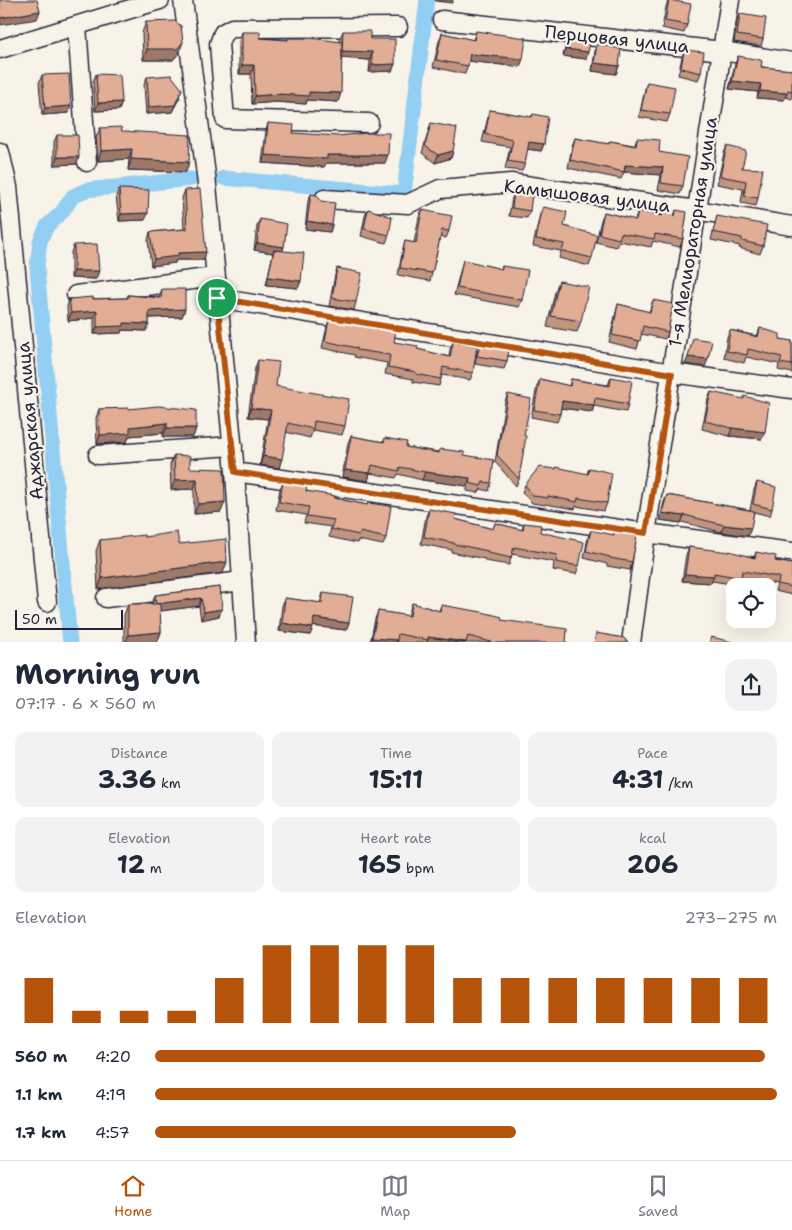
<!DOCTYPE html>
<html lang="en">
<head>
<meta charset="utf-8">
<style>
  body { margin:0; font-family:"Shantell Sans",sans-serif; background:#f2f2f3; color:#1f2937; height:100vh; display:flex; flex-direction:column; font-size:19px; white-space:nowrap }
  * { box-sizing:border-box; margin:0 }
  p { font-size:16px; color:#747a83 }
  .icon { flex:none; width:28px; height:28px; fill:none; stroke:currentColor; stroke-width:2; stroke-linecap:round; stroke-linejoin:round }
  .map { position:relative; height:642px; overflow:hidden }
  .side { display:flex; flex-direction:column; background:#fff; flex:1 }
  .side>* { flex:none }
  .tools { position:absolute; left:726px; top:578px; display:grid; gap:10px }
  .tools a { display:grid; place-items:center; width:50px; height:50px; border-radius:10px; background:#fff; box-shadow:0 5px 20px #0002; font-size:25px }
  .scale { position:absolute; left:15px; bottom:12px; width:108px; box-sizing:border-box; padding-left:5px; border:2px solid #22223b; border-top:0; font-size:14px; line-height:18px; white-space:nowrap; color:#22223b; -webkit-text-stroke:4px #f7f3e8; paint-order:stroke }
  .pin { position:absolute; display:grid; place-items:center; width:42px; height:42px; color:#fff; margin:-21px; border:2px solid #fff; border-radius:50%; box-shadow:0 1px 5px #0007 }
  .round { display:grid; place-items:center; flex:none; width:52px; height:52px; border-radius:15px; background:#f2f2f3 }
  .head { display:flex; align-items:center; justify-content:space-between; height:85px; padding:0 15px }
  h1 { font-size:28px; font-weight:700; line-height:38px }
  .stats { display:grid; grid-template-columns:repeat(3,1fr); gap:8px; height:85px; padding:5px 15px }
  .stats div { display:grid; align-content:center; border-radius:12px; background:#f2f2f3; text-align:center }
  .stats b { font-size:25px; font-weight:700 }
  .stats small { font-size:14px; font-weight:400 }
  .stats p { font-size:14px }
  .chart { height:140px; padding:10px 15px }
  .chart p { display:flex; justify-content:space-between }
  .chart svg { width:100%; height:90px; margin-top:5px; stroke:#b45309; stroke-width:6 }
  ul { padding:0 15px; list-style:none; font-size:16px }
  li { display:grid; grid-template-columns:80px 60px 1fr; align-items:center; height:38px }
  li i { height:12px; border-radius:6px; background:#b45309 }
  .menu { display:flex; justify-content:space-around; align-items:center; height:70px; border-top:1px solid #e0e1e3; background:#fff; font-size:14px; color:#747a83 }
  .menu a { display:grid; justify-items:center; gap:2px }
  .menu .active { color:#b45309 }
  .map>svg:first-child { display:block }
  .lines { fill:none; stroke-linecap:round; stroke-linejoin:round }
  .canal { stroke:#93cef3; stroke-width:15 }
  .street-casing { stroke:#22223b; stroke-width:21 }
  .street { stroke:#f7f3e8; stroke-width:18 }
  .wall { fill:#c2957f; stroke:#22223b }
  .shaded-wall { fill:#9e7968; stroke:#22223b }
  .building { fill:#e1ad94; stroke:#22223b }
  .route-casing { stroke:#fff; stroke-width:10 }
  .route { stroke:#b45309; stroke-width:6 }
  .labels { text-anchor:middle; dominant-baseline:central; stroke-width:4.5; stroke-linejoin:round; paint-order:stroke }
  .street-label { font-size:18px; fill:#22223b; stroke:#f7f3e8 }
</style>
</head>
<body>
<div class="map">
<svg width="792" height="643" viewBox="0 0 792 643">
  <rect width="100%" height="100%" fill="#f7f3e8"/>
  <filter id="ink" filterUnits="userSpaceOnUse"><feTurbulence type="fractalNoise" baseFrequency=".02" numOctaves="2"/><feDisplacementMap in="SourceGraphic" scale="10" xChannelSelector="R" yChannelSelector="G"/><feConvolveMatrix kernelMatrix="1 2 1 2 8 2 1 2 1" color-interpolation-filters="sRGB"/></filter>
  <g filter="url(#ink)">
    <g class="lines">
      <g class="canal">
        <polyline points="223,178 404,194 427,0"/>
        <polyline points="70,643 37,267 40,241 47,226 62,212 73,196 86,190 191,179"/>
      </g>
      <defs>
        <g id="street">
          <polyline points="183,0 206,175 235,472 246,643"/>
          <polyline points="442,20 722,51 792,62"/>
          <polyline points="77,26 87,162"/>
          <polyline points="0,49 160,0"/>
          <polyline points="369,123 225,119 219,44 223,33 232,28 398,27"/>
          <polyline points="0,152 8,187 47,602"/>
          <polyline points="324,199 408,204 440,189 511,183 696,210 792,226"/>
          <polyline points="76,295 215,277"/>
          <polyline points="217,298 672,373 792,389"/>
          <polyline points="98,455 233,446"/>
          <polyline points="235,472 646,533 792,552"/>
          <polyline points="106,598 242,581"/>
          <polyline points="631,643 646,533 730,0"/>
        </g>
      </defs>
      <use href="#street" class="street-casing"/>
      <use href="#street" class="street"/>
    </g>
    <g class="wall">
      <polygon points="668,0 687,25 684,33 662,28 666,7"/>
      <polygon points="740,14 763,39 761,46 734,42 737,21"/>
      <polygon points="146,22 179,53 173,60 143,60 142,33"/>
      <polygon points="343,31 370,39 395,64 392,71 369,72 370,60 341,58 338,102 307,100 306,104 276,102 252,104 251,74 239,74 239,41 242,32 260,38 340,42 340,38"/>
      <polygon points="476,31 520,67 469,61 465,74 433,67 439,41 442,33 473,40"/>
      <polygon points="568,37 586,59 563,56 566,44"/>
      <polygon points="597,44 619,66 616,74 592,71 595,51"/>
      <polygon points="684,50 701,73 698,80 678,75 682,57"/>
      <polygon points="738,56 761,67 792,70 792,99 786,97 784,100 757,98 758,92 729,89 735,64"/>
      <polygon points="96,74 122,102 119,110 95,111 93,82"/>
      <polygon points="42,75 69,113 42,115 39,83"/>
      <polygon points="147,77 180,97 172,112 146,114 144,85"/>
      <polygon points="647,82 670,114 667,122 639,117 645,89"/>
      <polygon points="490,110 531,117 533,114 544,144 541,151 527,149 525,164 522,171 505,169 510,147 482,142 488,117"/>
      <polygon points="268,123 293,133 385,163 326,163 324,167 262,163 266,131"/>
      <polygon points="431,123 453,151 451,158 435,163 422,153"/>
      <polygon points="100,128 122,131 186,172 128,170 129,159 98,161 96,138"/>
      <polygon points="57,135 77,164 54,165 54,142"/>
      <polygon points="575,138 608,144 610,141 634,145 637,138 659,152 683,186 680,194 658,190 661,175 624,172 621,179 568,168 572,146"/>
      <polygon points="727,146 742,168 758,198 756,206 741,203 743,189 717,184 724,153"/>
      <polygon points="119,189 145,220 119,221 116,196"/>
      <polygon points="185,190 204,260 176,260 175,263 151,266 148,240 150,232 184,229 182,198"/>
      <polygon points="514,191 530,211 527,218 509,216 512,198"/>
      <polygon points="311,194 332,225 330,232 305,229 308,201"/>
      <polygon points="543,207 564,226 592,258 589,266 559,258 561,251 533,246 540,214"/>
      <polygon points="368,209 389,235 386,243 361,236 365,216"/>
      <polygon points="422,210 449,231 446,238 440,237 432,273 430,281 398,275 403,248 405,241 414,243 419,217"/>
      <polygon points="676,210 683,239 680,247 653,241 651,247 619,241 616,247 596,242 601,220 604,212 635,220 638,211 662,215 674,216"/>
      <polygon points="717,216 763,246 760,254 739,248 740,246 711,240"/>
      <polygon points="260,219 284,247 282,251 301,281 298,288 266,285 273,253 254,250 257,226"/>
      <polygon points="74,245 96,279 71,278 71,252"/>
      <polygon points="463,260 501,269 502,266 522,300 519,307 454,295 461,268"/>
      <polygon points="337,268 356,302 354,310 329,306 335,275"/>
      <polygon points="559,281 581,321 577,332 547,327 555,292"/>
      <polygon points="162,289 185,309 182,317 149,318 149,324 146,331 122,330 121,333 94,334 94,318 68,321 67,307 69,299 127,298 128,295 159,297"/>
      <polygon points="653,300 668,332 666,339 641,334 637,349 609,342 616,312 618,304 649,312"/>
      <polygon points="329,319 394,342 417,349 449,357 450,349 453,342 473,373 470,380 442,375 439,386 413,382 413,379 385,374 387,363 354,357 355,355 322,348 327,327"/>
      <polygon points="760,328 780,339 792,341 792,373 778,370 779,364 746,357 744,363 724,358 727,337 730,330 757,336"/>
      <polygon points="480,344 507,361 504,369 475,364 477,352"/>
      <polygon points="258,360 276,386 345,426 342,435 313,430 310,438 286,432 279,468 260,465 268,419 248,417 255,368"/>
      <polygon points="611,377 628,404 626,412 594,406 592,412 561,408 560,414 557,422 531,417 537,386 540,379 569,386 571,379 608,385"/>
      <polygon points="711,392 762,439 729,436 702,429 708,399"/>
      <polygon points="508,394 524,435 519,479 516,486 495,462 505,401"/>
      <polygon points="99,409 129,409 196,428 193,437 163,437 163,433 129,436 127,442 97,444 96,418"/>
      <polygon points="351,436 384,442 385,438 406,447 438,452 440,449 464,455 491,483 489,491 481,489 478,493 467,491 467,486 422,480 398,474 396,478 370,473 368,481 342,477 348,443"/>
      <polygon points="174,455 190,468 221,512 194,514 194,489 171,490 170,465"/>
      <polygon points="589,468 607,503 604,511 576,506 575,509 545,504 545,505 532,503 522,492 525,485 587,474"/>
      <polygon points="283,482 306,491 334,498 367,505 368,503 386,538 383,545 358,540 357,543 329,537 331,527 304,523 306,515 276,510 280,489"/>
      <polygon points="757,482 772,509 770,516 754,512 748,536 721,532 682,522 681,523 660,520 664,502 667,495 750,510 754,490"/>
      <polygon points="429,509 455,519 493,529 495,523 522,530 524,523 540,532 579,566 576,574 553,570 554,562 512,554 509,565 485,561 485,559 451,552 452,550 421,544 426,516"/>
      <polygon points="591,530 613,535 614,532 632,562 630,570 607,566 607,564 584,558 588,537"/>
      <polygon points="144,537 179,544 223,573 98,589 96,551 100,540"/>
      <polygon points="689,547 754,558 756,552 775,561 792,564 792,595 775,591 777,584 741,579 738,585 712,581 711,583 682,581 686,555"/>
      <polygon points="220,587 222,609 219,616 201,620 199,606 160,611 161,632 157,643 124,643 124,615 128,604 152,604 155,595"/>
      <polygon points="323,593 346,630 313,626 310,635 279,631 282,606 285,598 320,603"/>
      <polygon points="412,603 439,611 441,605 501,620 566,643 370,643 375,619 378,611 408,616"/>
    </g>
    <g class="shaded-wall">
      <polygon points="435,0 453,0 452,3 435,1"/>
      <polygon points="40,11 37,19 0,25 0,18"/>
      <polygon points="183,42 179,53 173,60 143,60 147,49"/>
      <polygon points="566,49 588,52 586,59 563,56"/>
      <polygon points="342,51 372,52 370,60 339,58"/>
      <polygon points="470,54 523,59 520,67 467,61"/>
      <polygon points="594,63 619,66 616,74 592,71"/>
      <polygon points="395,64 392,71 369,72 372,65"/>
      <polygon points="242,65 254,65 251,74 239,74"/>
      <polygon points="732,81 761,84 758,92 729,89"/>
      <polygon points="182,89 172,112 146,114 149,107"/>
      <polygon points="760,91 787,93 784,100 757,98"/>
      <polygon points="309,92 341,93 338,102 307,100 306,104 276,102 252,104 255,96"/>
      <polygon points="122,102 119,110 95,111 98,103"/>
      <polygon points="71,106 69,113 42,115 45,108"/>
      <polygon points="529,142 544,144 541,151 526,149"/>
      <polygon points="132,149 129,159 98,161 101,151"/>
      <polygon points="453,151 451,158 435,163 438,155"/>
      <polygon points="265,155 388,155 385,163 326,163 324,167 262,163"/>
      <polygon points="57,157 79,157 77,164 54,165"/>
      <polygon points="131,159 189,162 186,172 128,170"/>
      <polygon points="625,165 663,167 661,175 624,172"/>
      <polygon points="148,213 145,220 119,221 121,214"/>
      <polygon points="307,221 332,225 330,232 305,229"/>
      <polygon points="257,243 284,247 281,254 274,250 273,253 254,250"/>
      <polygon points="206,252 204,260 176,260 175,263 151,266 154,259 178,253"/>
      <polygon points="74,271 99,271 96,279 71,278"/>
      <polygon points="268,277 301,281 298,288 266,285"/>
      <polygon points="185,309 182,317 146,318 149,311"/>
      <polygon points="97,311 94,318 68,321 71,313"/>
      <polygon points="124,323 149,324 146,331 122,330 121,333 94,334 97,327"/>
      <polygon points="688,357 708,359 705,367 685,364"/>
      <polygon points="562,401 594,405 592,412 560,408"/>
      <polygon points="251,408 271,410 268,419 248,417"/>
      <polygon points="167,423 163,433 129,436 127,442 97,444 100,435 130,427"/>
      <polygon points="167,428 196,428 193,437 163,437"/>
      <polygon points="732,428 765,432 762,439 729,436"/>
      <polygon points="263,456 282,459 279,468 260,465"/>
      <polygon points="345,470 370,473 368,481 342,477"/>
      <polygon points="425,472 470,478 467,486 422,480"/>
      <polygon points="197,479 194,489 171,490 175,480"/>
      <polygon points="225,502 221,512 194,514 198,504"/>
      <polygon points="662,513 684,516 681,523 660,520"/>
      <polygon points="724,525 751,528 748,536 721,532"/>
      <polygon points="227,562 223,573 98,589 102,578"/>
      <polygon points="685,574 714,576 711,583 682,581"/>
      <polygon points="201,598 199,606 153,612 156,604"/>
      <polygon points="222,609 219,616 201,620 204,612"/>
      <polygon points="314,618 349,623 346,630 311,626"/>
      <polygon points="282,623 313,628 310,635 279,631"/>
      <polygon points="161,632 157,643 126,643 128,635"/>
      <polygon points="428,637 466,643 427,643"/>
      <polygon points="372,638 397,640 396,643 370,643"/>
    </g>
    <g class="building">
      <polygon points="0,0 37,0 40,11 0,18"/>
      <polygon points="669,0 691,4 687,25 665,21"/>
      <polygon points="740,14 766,18 763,39 737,35"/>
      <polygon points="175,21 181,26 183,42 177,49 147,49 146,22"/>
      <polygon points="343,31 370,31 370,39 395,39 395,64 372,65 372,52 342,51"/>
      <polygon points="476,31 526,38 523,59 470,54 468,66 436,60 442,33 474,40"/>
      <polygon points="242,32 260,32 260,38 288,40 288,38 310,38 342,42 341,93 309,92 309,96 279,94 255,96 254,65 242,65"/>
      <polygon points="568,37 591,39 588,52 566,49"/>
      <polygon points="597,44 621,49 619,66 594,63"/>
      <polygon points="684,50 704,52 701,73 681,68"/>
      <polygon points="738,56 760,60 762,61 761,67 792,70 792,91 788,90 787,93 760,91 761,84 732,81"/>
      <polygon points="69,74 71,106 45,108 42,75"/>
      <polygon points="96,74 120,75 122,102 98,103"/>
      <polygon points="171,75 182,89 175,105 149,107 147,77"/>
      <polygon points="647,82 675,87 670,114 641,110"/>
      <polygon points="490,110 532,117 533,114 548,117 544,144 529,142 525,164 508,161 513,140 485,134"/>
      <polygon points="268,123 294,125 293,133 338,136 366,133 389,133 388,155 327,155 327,159 265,155"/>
      <polygon points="431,123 457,128 453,151 438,155 425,146"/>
      <polygon points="121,127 122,131 190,135 189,162 131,159 132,149 101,151 100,128"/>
      <polygon points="57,135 78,135 79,157 57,157"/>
      <polygon points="575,138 609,144 610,141 636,146 637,138 660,140 659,152 688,157 683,186 661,183 663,167 625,165 624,172 570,160"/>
      <polygon points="727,146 746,151 742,168 763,169 758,198 744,196 746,181 720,176"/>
      <polygon points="119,189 149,190 148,213 121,214"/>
      <polygon points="200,189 206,252 178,253 178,256 154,259 150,232 187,229 185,190"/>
      <polygon points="514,191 532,194 530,211 512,208"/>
      <polygon points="311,194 317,195 321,201 335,203 332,225 307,221"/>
      <polygon points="543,207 567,212 564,226 597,235 592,258 562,251 564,244 536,239"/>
      <polygon points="368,209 392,217 389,235 364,229"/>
      <polygon points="422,210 452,216 449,231 442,230 432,273 400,268 405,241 416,243"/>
      <polygon points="676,210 687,212 683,239 655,234 654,239 621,233 619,239 599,234 604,212 636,220 638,211 662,216 663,213 675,216"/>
      <polygon points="717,216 767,225 763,246 742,241 742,238 713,232"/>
      <polygon points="260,219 287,224 284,247 257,243"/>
      <polygon points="97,244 99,271 74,271 74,245"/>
      <polygon points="274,250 304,253 301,281 268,277"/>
      <polygon points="463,260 502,269 502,266 528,270 522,300 457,288"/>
      <polygon points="337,268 362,273 356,302 332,298"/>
      <polygon points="559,281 589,287 581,321 551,316"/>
      <polygon points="162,289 185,289 185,309 149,311 149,324 124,323 124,326 97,327 97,311 71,313 69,299 93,297 93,299 128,298 128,295 161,298"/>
      <polygon points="653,300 673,304 668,332 643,326 640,341 612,335 618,304 650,312"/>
      <polygon points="329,319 396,330 394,342 418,346 417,349 450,357 453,342 477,346 473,373 443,367 441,379 416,374 416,372 388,367 390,355 357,350 357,348 325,341"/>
      <polygon points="760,328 780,334 780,339 792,341 792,365 780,363 782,357 748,349 747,355 727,351 730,330 758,337"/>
      <polygon points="693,338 712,341 708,359 688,357"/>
      <polygon points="480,344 509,349 507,361 477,356"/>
      <polygon points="258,360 279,362 276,386 349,399 345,426 314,421 313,429 288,423 282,459 263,456 271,410 251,408"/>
      <polygon points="611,377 632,381 628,404 595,398 594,405 562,401 560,414 534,410 540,379 570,386 571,379 610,386"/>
      <polygon points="711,392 744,399 744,396 769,403 765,432 732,428 705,421"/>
      <polygon points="508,394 531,399 524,435 526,436 519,479 497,455"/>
      <polygon points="158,406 196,410 196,428 167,428 167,423 130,427 130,433 100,435 99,409 129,408 129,409"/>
      <polygon points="351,436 384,442 385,438 407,442 406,447 439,453 440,449 464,452 464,455 494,460 491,483 483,482 481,486 469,483 470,478 425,472 400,467 399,471 372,465 370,473 345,470"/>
      <polygon points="174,455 190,456 190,468 224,469 225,502 198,504 197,479 175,480"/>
      <polygon points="539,467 556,469 556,467 588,474 589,468 612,473 607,503 578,498 577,502 548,496 548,498 534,496 525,485"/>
      <polygon points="283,482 307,486 306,491 335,496 334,498 367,505 368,503 391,506 386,538 360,532 359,535 331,529 334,520 307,516 309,507 279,502"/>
      <polygon points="757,482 776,487 772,509 753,504"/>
      <polygon points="667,495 754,511 751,528 724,525 684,515 684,516 662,513"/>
      <polygon points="429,509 456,514 455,519 493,529 495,523 523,530 524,523 541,525 540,532 584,542 579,566 556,562 557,555 514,547 511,558 488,553 488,551 454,544 454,543 424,537"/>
      <polygon points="591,530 614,535 614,532 637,536 632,562 610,558 610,557 586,551"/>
      <polygon points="177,532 179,544 226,539 227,562 102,578 100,540 144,535 144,537"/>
      <polygon points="689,547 729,552 729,551 755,558 756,552 776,556 775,561 792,564 792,587 778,584 779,577 742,571 741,578 714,573 714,576 685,574"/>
      <polygon points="220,587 222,609 204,612 201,598 156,604 155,595"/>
      <polygon points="323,593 353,597 349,623 314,618 313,628 282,623 285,598 322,603"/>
      <polygon points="412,603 440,611 441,605 482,612 502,617 501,620 567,629 566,643 495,643 468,636 466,642 428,637 428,640 398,634 397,640 372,638 378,611 410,616"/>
      <polygon points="128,604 160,604 161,632 128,635"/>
      <polygon points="596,633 624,638 628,643 594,643"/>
      <polygon points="711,637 737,643 709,643"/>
    </g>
  </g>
  <g class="lines" filter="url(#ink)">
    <defs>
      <polygon id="route" points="217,298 672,374 646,533 235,472"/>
    </defs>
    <use href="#route" class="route-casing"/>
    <use href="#route" class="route"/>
  </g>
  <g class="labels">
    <g class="street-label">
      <text transform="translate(617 39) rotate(6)">Перцовая улица</text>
      <text transform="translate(587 196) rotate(7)">Камышовая улица</text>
      <text transform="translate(693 232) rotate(-81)">1-я Мелиораторная улица</text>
      <text transform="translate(30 421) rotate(-95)">Аджарская улица</text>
    </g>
  </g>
</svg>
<div class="tools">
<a><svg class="icon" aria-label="locate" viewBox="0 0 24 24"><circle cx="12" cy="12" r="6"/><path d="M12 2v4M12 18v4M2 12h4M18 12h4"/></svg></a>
</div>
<div class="scale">50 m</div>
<div class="pin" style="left:217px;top:298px;background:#1e9e55"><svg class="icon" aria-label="arrive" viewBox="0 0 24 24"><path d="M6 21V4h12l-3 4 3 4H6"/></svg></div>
</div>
<section class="side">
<div class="head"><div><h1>Morning run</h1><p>07:17 · 6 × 560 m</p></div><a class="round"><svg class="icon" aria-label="share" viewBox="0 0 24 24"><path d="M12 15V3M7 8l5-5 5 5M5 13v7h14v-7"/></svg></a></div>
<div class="stats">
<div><p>Distance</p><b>3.36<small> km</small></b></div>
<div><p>Time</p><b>15:11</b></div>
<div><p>Pace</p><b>4:31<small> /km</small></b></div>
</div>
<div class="stats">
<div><p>Elevation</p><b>12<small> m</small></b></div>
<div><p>Heart rate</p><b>165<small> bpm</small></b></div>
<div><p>kcal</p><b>206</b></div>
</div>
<div class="chart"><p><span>Elevation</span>273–275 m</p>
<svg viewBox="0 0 160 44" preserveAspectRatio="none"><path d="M5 44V22M15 44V38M25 44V38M35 44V38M45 44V22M55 44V6M65 44V6M75 44V6M85 44V6M95 44V22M105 44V22M115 44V22M125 44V22M135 44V22M145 44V22M155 44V22"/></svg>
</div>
<ul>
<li><b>560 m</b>4:20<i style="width:98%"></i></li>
<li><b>1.1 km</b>4:19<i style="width:100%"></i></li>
<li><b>1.7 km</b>4:57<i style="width:58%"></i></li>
</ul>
</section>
<nav class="menu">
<a class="active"><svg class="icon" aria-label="home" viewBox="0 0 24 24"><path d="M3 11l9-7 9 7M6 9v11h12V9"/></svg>Home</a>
<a><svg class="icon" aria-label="map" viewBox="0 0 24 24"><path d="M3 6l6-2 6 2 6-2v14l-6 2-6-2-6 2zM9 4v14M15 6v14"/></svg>Map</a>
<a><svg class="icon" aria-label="saved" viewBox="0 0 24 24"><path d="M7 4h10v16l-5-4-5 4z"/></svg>Saved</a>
</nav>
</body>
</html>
